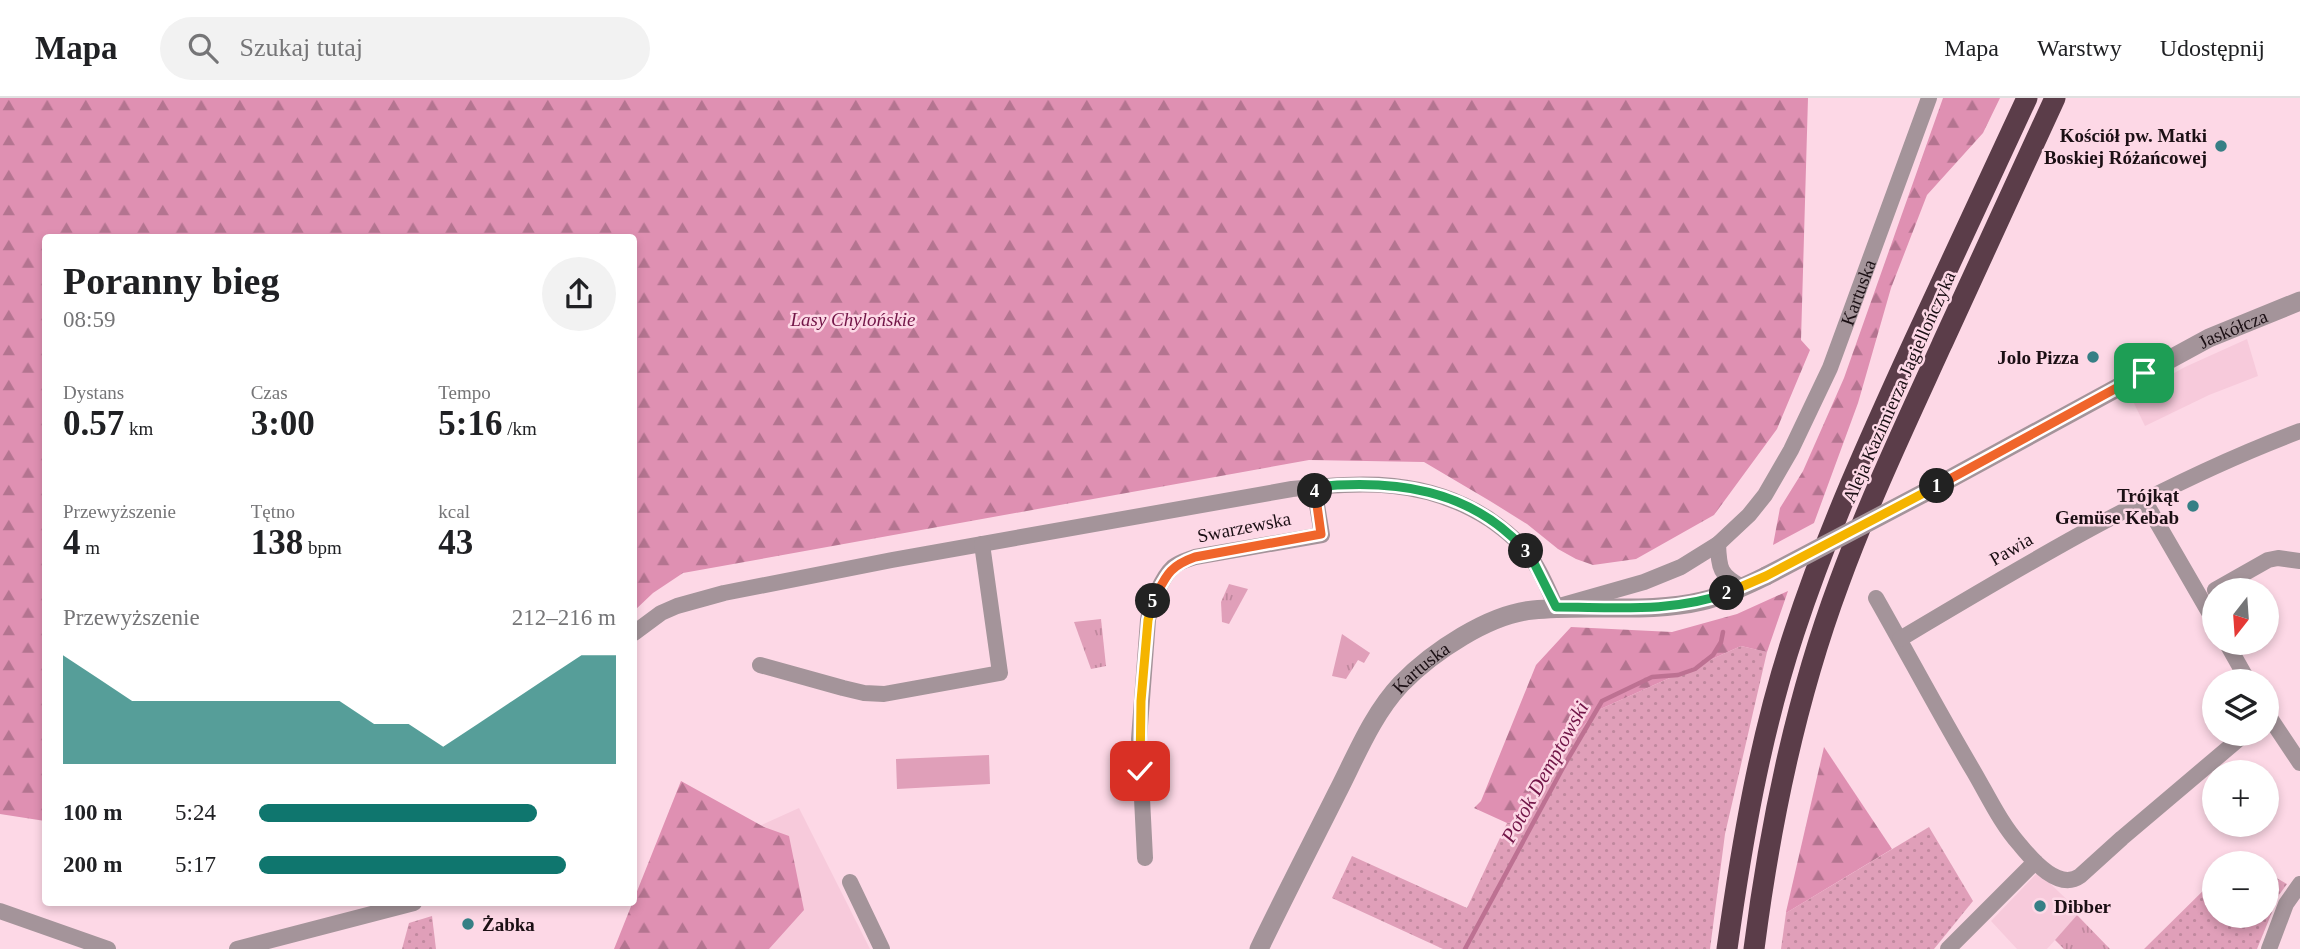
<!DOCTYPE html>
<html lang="pl">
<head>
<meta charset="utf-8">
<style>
  body { margin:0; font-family:"Times New Roman",serif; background:#f2f2f2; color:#202124; height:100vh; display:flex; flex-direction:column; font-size:26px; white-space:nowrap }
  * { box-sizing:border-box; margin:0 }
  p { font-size:23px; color:#757577 }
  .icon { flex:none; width:38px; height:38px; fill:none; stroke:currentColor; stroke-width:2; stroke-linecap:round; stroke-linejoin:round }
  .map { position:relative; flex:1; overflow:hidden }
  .details { position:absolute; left:42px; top:136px; width:595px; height:672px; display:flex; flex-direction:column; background:#fff; border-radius:7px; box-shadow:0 4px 10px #0003 }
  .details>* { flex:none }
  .needle { width:46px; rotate:197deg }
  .buttons { position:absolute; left:2202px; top:480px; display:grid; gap:14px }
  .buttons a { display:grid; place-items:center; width:77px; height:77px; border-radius:50%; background:#fff; box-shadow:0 4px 10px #0003; font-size:35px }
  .pin { position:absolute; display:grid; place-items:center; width:60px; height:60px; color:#fff; margin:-30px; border-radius:14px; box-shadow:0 4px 10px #0006 }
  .km { position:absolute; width:35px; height:35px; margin:-18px; border-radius:50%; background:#222; color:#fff; font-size:19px; line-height:35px; text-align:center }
  .round { display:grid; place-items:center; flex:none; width:74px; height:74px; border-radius:37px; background:#f2f2f2 }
  .summary { display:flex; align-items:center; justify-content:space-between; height:119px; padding:0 21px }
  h1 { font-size:38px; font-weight:700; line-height:52px }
  .stats { display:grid; grid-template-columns:repeat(3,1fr); gap:10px; height:119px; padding:7px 21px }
  .stats div { display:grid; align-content:center }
  .stats b { font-size:35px; font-weight:700 }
  .stats small { font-size:19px; font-weight:400 }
  .stats p { font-size:19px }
  .chart { height:196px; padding:14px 21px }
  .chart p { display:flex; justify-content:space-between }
  .chart svg { width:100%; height:126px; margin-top:7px; fill:#0f766e; opacity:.7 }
  ul { padding:0 21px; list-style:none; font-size:23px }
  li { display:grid; grid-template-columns:112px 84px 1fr; align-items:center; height:52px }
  li i { height:18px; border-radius:9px; background:#0f766e }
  header { display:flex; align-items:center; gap:42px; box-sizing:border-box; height:98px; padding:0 35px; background:#fff; border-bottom:2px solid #e0e0e0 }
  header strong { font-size:33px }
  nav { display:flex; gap:38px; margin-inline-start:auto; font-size:24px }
  .search { width:490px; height:63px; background:#f2f2f2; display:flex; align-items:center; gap:18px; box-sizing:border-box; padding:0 24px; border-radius:38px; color:#757577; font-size:26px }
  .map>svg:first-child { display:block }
  .built { fill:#f7cadb }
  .grass { fill:url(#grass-dots) }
  .forest { fill:url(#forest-firs) }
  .park { fill:url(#park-tufts) }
  .garden { fill:#e09fb9 }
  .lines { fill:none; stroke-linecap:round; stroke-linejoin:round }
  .stream { stroke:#bd7192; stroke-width:4.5 }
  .minor { stroke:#a4949a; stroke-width:16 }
  .tertiary { stroke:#a4949a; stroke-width:19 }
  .motorway { stroke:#5b3d49; stroke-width:21 }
  .tertiary-bridge { stroke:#a4949a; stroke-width:19 }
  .split-1-casing { stroke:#fff; stroke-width:14 }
  .split-2-casing { stroke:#fff; stroke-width:14 }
  .split-3-casing { stroke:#fff; stroke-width:14 }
  .split-4-casing { stroke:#fff; stroke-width:14 }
  .split-5-casing { stroke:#fff; stroke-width:14 }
  .split-6-casing { stroke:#fff; stroke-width:14 }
  .split-1 { stroke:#f0652b; stroke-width:9 }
  .split-2 { stroke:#f5b400; stroke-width:9 }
  .split-3 { stroke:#22a559; stroke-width:9 }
  .split-4 { stroke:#22a559; stroke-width:9 }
  .split-5 { stroke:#f0652b; stroke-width:9 }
  .split-6 { stroke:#f5b400; stroke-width:9 }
  .poi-dot { fill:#367f85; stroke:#fdd8e6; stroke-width:2.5 }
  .labels { text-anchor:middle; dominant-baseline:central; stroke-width:5; stroke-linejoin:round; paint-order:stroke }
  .poi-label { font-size:19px; font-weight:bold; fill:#1b0f14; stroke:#fdd8e6; text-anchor:end }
  .street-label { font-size:19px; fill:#1b0f14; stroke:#fdd8e6 }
  .park-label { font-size:19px; font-style:italic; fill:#721547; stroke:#fdd8e6 }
  .water-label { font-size:21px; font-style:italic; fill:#711547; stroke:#fdd8e6 }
</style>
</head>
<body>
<header>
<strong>Mapa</strong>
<div class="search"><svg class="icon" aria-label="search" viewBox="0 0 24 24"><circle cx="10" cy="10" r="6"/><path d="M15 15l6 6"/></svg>Szukaj tutaj</div>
<nav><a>Mapa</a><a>Warstwy</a><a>Udostępnij</a></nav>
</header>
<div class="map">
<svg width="2300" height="851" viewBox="0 0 2300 851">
  <defs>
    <pattern id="grass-dots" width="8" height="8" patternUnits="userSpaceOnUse" patternTransform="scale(1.75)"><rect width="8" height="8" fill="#e09fb9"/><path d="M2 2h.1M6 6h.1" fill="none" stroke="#c0889e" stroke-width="1.8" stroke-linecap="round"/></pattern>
    <pattern id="forest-firs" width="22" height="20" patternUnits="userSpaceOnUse" patternTransform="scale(1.75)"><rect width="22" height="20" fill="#df90b2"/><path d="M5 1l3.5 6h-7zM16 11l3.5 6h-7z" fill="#b47490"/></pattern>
    <pattern id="park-tufts" width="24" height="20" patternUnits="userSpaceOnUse" patternTransform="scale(1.75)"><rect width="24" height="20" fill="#e09fb9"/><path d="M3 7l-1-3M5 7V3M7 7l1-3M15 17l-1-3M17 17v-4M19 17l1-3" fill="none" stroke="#c0889e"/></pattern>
  </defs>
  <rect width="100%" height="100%" fill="#fdd8e6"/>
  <g class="built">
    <polygon points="2247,241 2258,278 2209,297 2145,328 2131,299 2185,269"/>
    <polygon points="799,710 870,851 678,851 641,782"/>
    <polygon points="2038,774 2080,814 2047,851 2017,851 1991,823"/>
  </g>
  <g class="grass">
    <polygon points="1741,548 1767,554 1725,736 1710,851 1443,851 1332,800 1352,758 1467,810 1507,725 1515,724 1539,681 1596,613"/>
    <polygon points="1929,729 1973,803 1934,851 1781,851 1786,815"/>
    <polygon points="2266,774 2287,786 2279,797 2257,851 2144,851 2214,782 2214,817 2266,817"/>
    <polygon points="432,818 436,851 402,851 409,825"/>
  </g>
  <g class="forest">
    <polygon points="0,0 1808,0 1801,242 1810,252 1777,331 1714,417 1636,461 1593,467 1576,461 1558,451 1527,426 1490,403 1424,364 1309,362 683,475 653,495 634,513 634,140 46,140 45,723 0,716"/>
    <polygon points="1943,0 2000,0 1983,35 1927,97 1891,190 1858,305 1814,425 1773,447 1780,410 1803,373 1844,280"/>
    <polygon points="1788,493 1767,554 1741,548 1596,613 1539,681 1515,724 1507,725 1474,710 1481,703 1536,567 1571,529 1672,534 1737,516"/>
    <polygon points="1824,649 1892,751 1786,815 1786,814"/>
    <polygon points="681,683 764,729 789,738 804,812 769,851 614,851"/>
  </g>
  <g class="park">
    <polygon points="1229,486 1248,491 1229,526 1222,524 1221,504"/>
    <polygon points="1101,521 1106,568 1091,571 1074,524"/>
    <polygon points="1342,536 1370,555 1364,565 1358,562 1346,581 1332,578"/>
    <polygon points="2077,817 2110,851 2064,851 2055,842"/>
  </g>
  <polygon class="garden" points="989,657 990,686 897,691 896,661"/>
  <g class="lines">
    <polyline class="stream" points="1465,851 1565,666 1602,603 1652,579 1678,577 1695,571 1713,557 1721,544 1723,534"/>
    <g class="minor">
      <polyline points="2144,402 2214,523"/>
      <path d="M1718,446C1719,471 1720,477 1742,489"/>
      <polyline points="2215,492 2268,462 2278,460 2300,463"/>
      <path d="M1876,500C1909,558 1940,617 1974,674C1988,698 2001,726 2020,747C2033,763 2059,793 2080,778L2122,740L2246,635"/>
      <path id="s1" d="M634,535L661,515L677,508L724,495L892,462L1292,391C1364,384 1425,380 1489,421C1505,432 1521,445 1532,461C1542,476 1549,493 1556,509L1644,484L1681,469L1718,446L1749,417L1765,397L1791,352L1830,270L1929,0"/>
      <path d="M1900,541C2029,464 2159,386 2300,333"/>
      <polyline points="2226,544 2248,583"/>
      <polyline points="760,567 843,590 864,595 884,596 1000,575 982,446"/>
      <polyline points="2266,614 2300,665"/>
      <path d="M1145,760L1139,641L1148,522C1150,507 1162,479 1173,469C1179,464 1187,462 1195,459L1322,437L1314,389"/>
      <polyline points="850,784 882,851"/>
      <polyline points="0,813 108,851"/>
      <polyline points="237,851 414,805"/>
      <polyline points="1948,851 2035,764"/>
      <polyline points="2269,851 2286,806 2300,786"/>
    </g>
    <g class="tertiary">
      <path id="s2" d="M1924,395L2209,240L2300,203"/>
      <path id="s3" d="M1259,851C1284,799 1311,747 1337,695C1356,658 1372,617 1401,586C1432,554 1489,516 1533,512C1589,506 1648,516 1702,503C1724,498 1746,488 1766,478"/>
    </g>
    <g class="motorway">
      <path d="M1727,851C1742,744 1760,638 1794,535C1827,434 1871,337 1915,241C1953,160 1990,80 2027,0"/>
      <path d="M1754,851C1770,726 1795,603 1839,485C1869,403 1906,325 1942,246C1980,164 2018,82 2055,0"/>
    </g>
    <polyline class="tertiary-bridge" points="1766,478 1924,395"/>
  </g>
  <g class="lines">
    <defs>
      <polyline id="split-1" points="1937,388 2144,275"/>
      <polyline id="split-2" points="1727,495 1766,478 1937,388"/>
      <path id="split-3" d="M1526,453L1532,461L1556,509C1613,509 1673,515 1727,495"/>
      <path id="split-4" d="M1315,393L1314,389C1394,381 1470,390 1526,453"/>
      <path id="split-5" d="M1153,503C1166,479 1167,469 1195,459L1321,436L1315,393"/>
      <polyline id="split-6" points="1140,673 1141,603 1148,522 1153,503"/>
    </defs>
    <use href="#split-1" class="split-1-casing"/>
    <use href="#split-2" class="split-2-casing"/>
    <use href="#split-3" class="split-3-casing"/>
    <use href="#split-4" class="split-4-casing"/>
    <use href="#split-5" class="split-5-casing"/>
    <use href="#split-6" class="split-6-casing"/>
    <use href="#split-1" class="split-1"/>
    <use href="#split-2" class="split-2"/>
    <use href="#split-3" class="split-3"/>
    <use href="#split-4" class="split-4"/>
    <use href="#split-5" class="split-5"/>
    <use href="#split-6" class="split-6"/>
  </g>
  <g class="poi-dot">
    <circle cx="2221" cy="48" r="7"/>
    <circle cx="2093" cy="259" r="7"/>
    <circle cx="2193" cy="408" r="7"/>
    <circle cx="2040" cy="808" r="7"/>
    <circle cx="468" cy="826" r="7"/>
  </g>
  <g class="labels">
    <g class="poi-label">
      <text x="2207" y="37">Kościół pw. Matki<tspan x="2207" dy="22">Boskiej Różańcowej</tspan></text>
      <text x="2079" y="259">Jolo Pizza</text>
      <text x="2179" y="397">Trójkąt<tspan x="2179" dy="22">Gemüse Kebab</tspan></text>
      <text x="2054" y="808" text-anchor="start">Dibber</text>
      <text x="482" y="826" text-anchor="start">Żabka</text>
    </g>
    <g class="street-label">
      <text stroke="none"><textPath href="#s1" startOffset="1460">Kartuska</textPath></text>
      <text stroke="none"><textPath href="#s2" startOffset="350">Jaskółcza</textPath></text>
      <text transform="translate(1899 289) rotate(-66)">Aleja Kazimierza Jagiellończyka</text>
      <text transform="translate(1244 429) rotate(-11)">Swarzewska</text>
      <text transform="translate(2011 451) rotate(-30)">Pawia</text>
      <text stroke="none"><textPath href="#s3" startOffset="327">Kartuska</textPath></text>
    </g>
    <g class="park-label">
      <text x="853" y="221">Lasy Chylońskie</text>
    </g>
    <g class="water-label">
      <text transform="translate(1545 674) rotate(-61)">Potok Demptowski</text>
    </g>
  </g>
</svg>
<div class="buttons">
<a><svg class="needle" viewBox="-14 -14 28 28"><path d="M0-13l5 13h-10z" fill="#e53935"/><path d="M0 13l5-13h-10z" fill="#757577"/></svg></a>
<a><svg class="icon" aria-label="layers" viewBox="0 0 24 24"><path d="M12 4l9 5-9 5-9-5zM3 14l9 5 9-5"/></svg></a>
<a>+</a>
<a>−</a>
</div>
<div class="pin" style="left:2144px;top:275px;background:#1e9e55"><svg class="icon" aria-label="arrive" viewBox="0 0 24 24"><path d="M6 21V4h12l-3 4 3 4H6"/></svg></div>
<div class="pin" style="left:1140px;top:673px;background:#d93025"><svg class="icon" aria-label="check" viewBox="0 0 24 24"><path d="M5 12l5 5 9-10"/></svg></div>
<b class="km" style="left:1937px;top:388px">1</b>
<b class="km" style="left:1727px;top:495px">2</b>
<b class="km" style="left:1526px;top:453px">3</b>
<b class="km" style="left:1315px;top:393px">4</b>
<b class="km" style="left:1153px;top:503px">5</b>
<section class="details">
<div class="summary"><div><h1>Poranny bieg</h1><p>08:59</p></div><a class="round"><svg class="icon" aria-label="share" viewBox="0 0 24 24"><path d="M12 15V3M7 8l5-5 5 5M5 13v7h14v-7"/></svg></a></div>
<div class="stats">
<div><p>Dystans</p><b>0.57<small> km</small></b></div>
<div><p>Czas</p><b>3:00</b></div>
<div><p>Tempo</p><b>5:16<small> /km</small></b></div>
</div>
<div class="stats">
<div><p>Przewyższenie</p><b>4<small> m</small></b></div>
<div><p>Tętno</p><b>138<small> bpm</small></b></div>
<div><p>kcal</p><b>43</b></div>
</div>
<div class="chart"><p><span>Przewyższenie</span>212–216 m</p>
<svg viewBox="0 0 160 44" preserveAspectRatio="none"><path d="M0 44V6L10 14L20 22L30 22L40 22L50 22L60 22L70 22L80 22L90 30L100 30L110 38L120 30L130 22L140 14L150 6L160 6V44z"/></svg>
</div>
<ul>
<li><b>100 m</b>5:24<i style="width:78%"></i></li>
<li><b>200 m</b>5:17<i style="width:86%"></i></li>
</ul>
</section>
</div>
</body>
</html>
